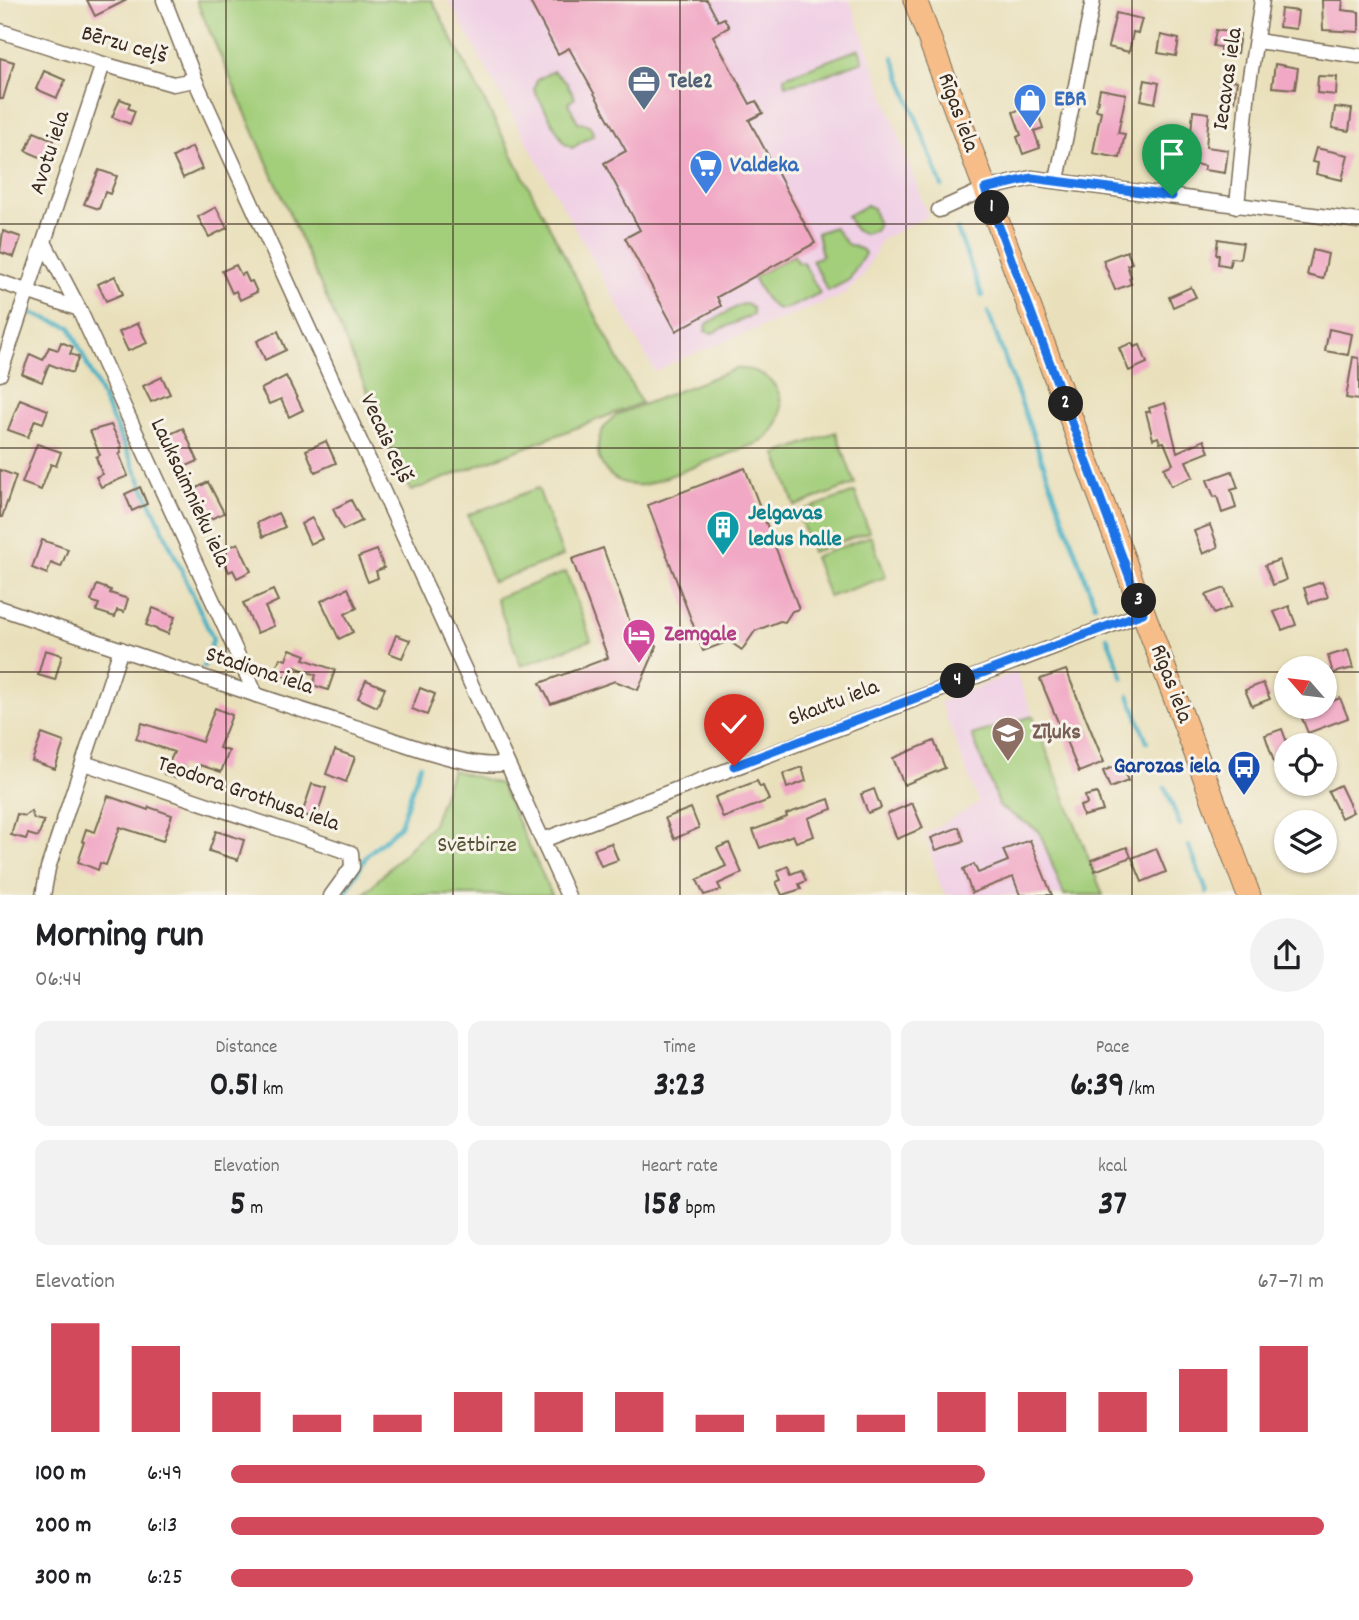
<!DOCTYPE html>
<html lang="en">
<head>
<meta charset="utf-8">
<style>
  body { margin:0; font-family:Dekko,sans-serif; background:#f2f2f2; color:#202124; height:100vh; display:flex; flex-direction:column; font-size:26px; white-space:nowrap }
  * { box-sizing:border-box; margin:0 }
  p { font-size:23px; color:#757577 }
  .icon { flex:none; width:38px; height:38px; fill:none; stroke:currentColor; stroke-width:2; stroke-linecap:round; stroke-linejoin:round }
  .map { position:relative; height:895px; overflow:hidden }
  .details { display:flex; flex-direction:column; background:#fff; flex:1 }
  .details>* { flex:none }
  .needle { width:46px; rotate:298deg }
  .fabs { position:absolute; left:1274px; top:656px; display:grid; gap:14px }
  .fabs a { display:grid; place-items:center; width:63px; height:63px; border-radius:50%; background:#fff; box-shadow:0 2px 5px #0004; font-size:35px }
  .pin { position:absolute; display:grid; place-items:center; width:60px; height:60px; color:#fff; margin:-72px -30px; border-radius:50% 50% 50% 0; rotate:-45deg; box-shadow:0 0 7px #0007 }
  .pin .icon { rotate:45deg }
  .km { position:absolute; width:35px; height:35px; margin:-18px; border-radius:50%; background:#222; color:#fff; font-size:19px; line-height:35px; text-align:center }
  .round { display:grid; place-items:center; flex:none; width:74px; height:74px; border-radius:37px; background:#f2f2f2 }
  .summary { display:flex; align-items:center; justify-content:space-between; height:119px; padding:0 35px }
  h1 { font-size:38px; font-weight:700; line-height:52px }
  .figures { display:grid; grid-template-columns:repeat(3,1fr); gap:10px; height:119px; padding:7px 35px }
  .figures div { display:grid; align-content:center; border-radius:14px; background:#f2f2f2; text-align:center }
  .figures b { font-size:35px; font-weight:700 }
  .figures small { font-size:19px; font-weight:400 }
  .figures p { font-size:19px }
  .chart { height:196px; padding:14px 35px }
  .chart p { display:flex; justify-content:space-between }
  .chart svg { width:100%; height:126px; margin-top:7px; stroke:#d1495b; stroke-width:6 }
  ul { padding:0 35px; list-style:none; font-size:23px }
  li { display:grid; grid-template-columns:112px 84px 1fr; align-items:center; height:52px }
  li i { height:18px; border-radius:9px; background:#d1495b }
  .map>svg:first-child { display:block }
  .built { fill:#f0d0e5 }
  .green { fill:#a3ce7a; stroke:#6f7c4c; stroke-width:2 }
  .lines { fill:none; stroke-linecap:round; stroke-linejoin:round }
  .stream { stroke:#45b0c3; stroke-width:4.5 }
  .building { fill:#f1a8c5 }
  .minor-casing { stroke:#786a55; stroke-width:17 }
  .primary-casing { stroke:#786a55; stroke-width:25 }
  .minor { stroke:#fff; stroke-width:14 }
  .primary { stroke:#f7bd88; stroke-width:23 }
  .route-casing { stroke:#fff; stroke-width:14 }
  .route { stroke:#1a73e8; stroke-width:9 }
  .grid { fill:none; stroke:#3b2a1e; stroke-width:2; stroke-opacity:0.55 }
  .labels { text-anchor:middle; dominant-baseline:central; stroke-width:6; stroke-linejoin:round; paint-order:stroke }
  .street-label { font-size:23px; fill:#3b2a1e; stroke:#f7f3e8 }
  .service-label { font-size:23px; font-weight:bold; fill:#4e5e75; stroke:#f7f3e8; text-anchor:start }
  .shop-label { font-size:23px; font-weight:bold; fill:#366cbe; stroke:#f7f3e8; text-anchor:start }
  .culture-label { font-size:23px; font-weight:bold; fill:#0d838f; stroke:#f7f3e8; text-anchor:start }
  .hotel-label { font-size:23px; font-weight:bold; fill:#b23c85; stroke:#f7f3e8; text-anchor:start }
  .education-label { font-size:23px; font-weight:bold; fill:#785e54; stroke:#f7f3e8; text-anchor:start }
  .transit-label { font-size:23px; font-weight:bold; fill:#164399; stroke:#f7f3e8; text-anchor:end }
  .park-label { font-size:23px; fill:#555335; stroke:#f7f3e8 }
</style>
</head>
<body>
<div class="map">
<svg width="1359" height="896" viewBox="0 0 1359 896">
  <rect width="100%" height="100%" fill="#f7f3e8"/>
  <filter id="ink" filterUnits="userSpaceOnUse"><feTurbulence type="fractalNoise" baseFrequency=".0143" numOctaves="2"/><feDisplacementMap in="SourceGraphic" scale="14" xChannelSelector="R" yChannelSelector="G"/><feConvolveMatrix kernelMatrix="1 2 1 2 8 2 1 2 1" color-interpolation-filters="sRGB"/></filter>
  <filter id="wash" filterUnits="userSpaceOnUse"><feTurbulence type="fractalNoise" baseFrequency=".00686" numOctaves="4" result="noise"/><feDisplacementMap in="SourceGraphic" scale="28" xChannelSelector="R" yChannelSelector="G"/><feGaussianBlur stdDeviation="1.57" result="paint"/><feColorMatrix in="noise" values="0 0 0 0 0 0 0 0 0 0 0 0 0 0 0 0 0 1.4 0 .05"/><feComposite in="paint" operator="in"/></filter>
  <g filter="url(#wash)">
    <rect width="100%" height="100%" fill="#e9e0bb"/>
    <g class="built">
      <polygon points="448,0 850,0 928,216 882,239 863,276 843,295 683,358 655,372"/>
      <polygon points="1016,672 1103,895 946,895 940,885 925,834 979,803 940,702"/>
    </g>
    <g class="green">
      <polygon points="196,0 432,0 641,403 411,491"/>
      <polygon points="859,49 863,61 815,79 786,85 784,77"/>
      <path d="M553,71L566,82L575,98L568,103L578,122C587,123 592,125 593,135L572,148L564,143L534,90L537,80Z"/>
      <polygon points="867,205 873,208 878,226 875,231 863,234 855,230 847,216"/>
      <polygon points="834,227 847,244 863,250 865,254 849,280 828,291 812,260 822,256 817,233"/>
      <path d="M794,255L798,263L803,262L820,293C778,313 777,321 753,277Z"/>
      <polygon points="747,304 753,309 753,315 712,333 705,331 707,324 740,305"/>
      <path d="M735,369C781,366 798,415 761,442L645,485C600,489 581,442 616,415Z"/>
      <polygon points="836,432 855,484 795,506 776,454"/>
      <polygon points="538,488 563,556 493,582 468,515"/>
      <polygon points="855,492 869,532 812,552 798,512"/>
      <polygon points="871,536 886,577 829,597 814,557"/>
      <polygon points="566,572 591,640 521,666 496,598"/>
      <polygon points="1033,716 1103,895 1064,895 1039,831 1000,807 972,735"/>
      <polygon points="452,770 500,784 552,895 363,895 433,824"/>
    </g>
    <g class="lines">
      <g class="stream">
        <polyline points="893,57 942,186"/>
        <polyline points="957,229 982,296"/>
        <polyline points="988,312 1095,605"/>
        <polyline points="31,313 70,327 213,639 204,666"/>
        <polyline points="1107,637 1123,678"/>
        <polyline points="1129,695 1147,742"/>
        <polyline points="1156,764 1156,766"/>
        <polyline points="1165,787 1180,825"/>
        <polyline points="1189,846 1207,892"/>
        <polyline points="344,896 367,855 400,826 420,765"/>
      </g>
    </g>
    <g id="blocks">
      <g class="building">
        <polygon points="87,0 127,0 95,16"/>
        <polygon points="529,0 707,0 718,21 724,18 729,27 713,36 750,104 756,101 763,113 749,120 815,243 717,297 721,306 676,331 625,238 640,230 604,163 626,151 569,48 558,54"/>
        <polygon points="1322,0 1343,0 1342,10 1359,12 1359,32 1323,30"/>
        <polygon points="1281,9 1298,11 1296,29 1279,27"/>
        <polygon points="1116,13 1142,19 1138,33 1133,32 1129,52 1108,47"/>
        <polygon points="1216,30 1240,34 1237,53 1220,50 1220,47 1213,46"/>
        <polygon points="1161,35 1179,39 1176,56 1158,53"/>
        <polygon points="0,58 14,62 3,99 0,99"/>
        <polygon points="1275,64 1298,68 1295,89 1272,87"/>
        <polygon points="44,71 65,80 57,98 36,89"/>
        <polygon points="1318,76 1337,77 1336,95 1317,93"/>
        <polygon points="1224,78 1237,81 1234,102 1220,99"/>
        <polygon points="1145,80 1159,83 1155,103 1141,100"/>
        <polygon points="1100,89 1126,94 1118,133 1125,134 1120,158 1093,153 1101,111 1096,110"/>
        <polygon points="120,99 130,103 128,108 135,111 130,124 112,117"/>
        <polygon points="1035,104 1043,128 1034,131 1040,148 1023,154 1017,137 1021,135 1013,112"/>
        <polygon points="1335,107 1352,109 1349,131 1332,128"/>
        <polygon points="1193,111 1209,113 1206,147 1228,150 1225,173 1204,170 1205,166 1167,160 1170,141 1190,143"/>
        <polygon points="34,132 54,140 47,160 26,151"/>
        <polygon points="192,147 202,169 183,178 173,157"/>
        <polygon points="1316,148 1348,155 1342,180 1316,174 1318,163 1312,162"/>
        <polygon points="99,170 117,176 110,194 105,192 99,209 84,204"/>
        <polygon points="216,207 227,228 209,237 198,217"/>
        <polygon points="3,231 21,237 14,257 0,252"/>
        <polygon points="1218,239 1243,243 1240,259 1231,258 1230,266 1218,264 1219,255 1216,254"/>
        <polygon points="1313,250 1328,254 1323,279 1307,275"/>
        <polygon points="1127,251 1132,263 1127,265 1131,277 1129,278 1131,284 1115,290 1103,260"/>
        <polygon points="236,265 241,275 245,273 249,282 252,281 257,292 240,300 236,291 232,293 222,271"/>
        <polygon points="115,276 123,294 106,301 98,284"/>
        <polygon points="1191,287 1196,297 1173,307 1169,297"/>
        <polygon points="138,323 147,343 128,351 119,332"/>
        <polygon points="1329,329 1352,334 1348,355 1325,351"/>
        <polygon points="278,331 286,350 265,360 257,341"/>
        <polygon points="61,342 73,347 70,354 79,357 72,373 49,364 42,382 22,374 30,354 43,360 49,347 58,350"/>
        <polygon points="1132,343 1134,347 1140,345 1147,363 1129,371 1119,348"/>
        <polygon points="1353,357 1359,358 1359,400 1346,398"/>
        <polygon points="286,376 303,410 289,417 281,399 269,404 261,389"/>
        <polygon points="162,377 170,394 151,402 143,386"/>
        <polygon points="20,399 48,410 43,423 35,420 28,437 8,430"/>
        <polygon points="1165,403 1177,452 1204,440 1209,452 1186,461 1193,477 1171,486 1164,468 1173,464 1164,442 1160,443 1158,437 1153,439 1146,412 1150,412 1149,408"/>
        <polygon points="111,425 122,447 120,448 121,453 119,454 128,476 101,487 96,477 102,474 96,457 100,455 90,431"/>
        <polygon points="183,428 198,461 180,469 166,436"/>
        <polygon points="326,441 336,463 315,472 306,450"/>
        <polygon points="37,444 61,452 56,466 51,464 41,490 22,483"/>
        <polygon points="745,468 799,609 792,611 785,622 780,621 755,631 742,650 729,641 703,651 648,505"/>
        <polygon points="0,470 16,476 2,517 0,517"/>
        <polygon points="1232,471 1238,488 1231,490 1236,508 1222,513 1217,496 1214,497 1207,480"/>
        <polygon points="208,482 224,513 204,522 189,492"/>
        <polygon points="140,487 147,504 132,511 125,494"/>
        <polygon points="351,500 362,521 343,530 333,509"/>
        <polygon points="278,513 285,527 263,537 257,523"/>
        <polygon points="312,518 322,539 310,544 301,524"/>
        <polygon points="1210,525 1218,547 1203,554 1194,531"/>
        <polygon points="42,540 68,549 61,567 51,563 47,574 32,568"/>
        <polygon points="238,543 251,571 237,578 233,570 229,572 220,552"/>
        <polygon points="603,548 634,633 638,632 640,639 657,646 638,690 615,681 551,704 540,683 608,658 572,559"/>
        <polygon points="377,550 384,568 376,571 378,578 368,582 358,557"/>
        <polygon points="1279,560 1286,580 1273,585 1265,565"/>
        <polygon points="1322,582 1328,597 1309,603 1304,588"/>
        <polygon points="97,585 111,590 110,593 128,599 124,612 117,610 115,617 96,611 99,604 91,601"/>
        <polygon points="348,588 357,608 345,614 353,632 339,639 321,601"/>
        <polygon points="1225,588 1231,607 1214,614 1206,595"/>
        <polygon points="273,590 278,601 265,607 274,626 257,633 243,603"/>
        <polygon points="1289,606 1296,625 1282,630 1274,612"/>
        <polygon points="153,608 175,617 168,634 146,625"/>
        <polygon points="396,635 410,640 402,658 389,653"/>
        <polygon points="290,649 306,655 304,659 335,670 328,690 313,685 316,675 293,666 289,678 274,673 280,658 286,660"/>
        <polygon points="45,650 62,655 55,680 38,675"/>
        <polygon points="1348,650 1353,668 1333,673 1328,656"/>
        <polygon points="1066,670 1104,762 1079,772 1040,679"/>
        <polygon points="366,680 385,688 377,707 358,698"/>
        <polygon points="1263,683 1270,699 1252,706 1245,690"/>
        <polygon points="420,688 435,694 427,715 412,709"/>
        <polygon points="1340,698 1348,718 1308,733 1300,713 1316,707 1325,707 1325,704"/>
        <polygon points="215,708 232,715 219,748 229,751 221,772 200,765 198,772 180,766 175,778 164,774 174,752 136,739 142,723 202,742"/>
        <polygon points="1282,729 1286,740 1286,768 1277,771 1265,735"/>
        <polygon points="42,734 64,742 55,769 32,761"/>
        <polygon points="934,741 945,768 904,785 893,758"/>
        <polygon points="335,750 355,757 346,782 326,774"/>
        <polygon points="1121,764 1128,781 1110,788 1103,771"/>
        <polygon points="802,767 806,781 787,788 783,774"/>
        <polygon points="757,781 760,787 763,786 769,800 723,818 715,797"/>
        <polygon points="312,784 326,788 316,819 302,814"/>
        <polygon points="1340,785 1353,812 1341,818 1328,791"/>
        <polygon points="874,789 881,808 868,813 861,794"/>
        <polygon points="1097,793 1103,811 1083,816 1080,806 1087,804 1085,796"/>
        <polygon points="108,796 148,810 149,807 172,815 163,841 120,827 106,865 100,863 98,870 78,862 85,842 82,841 86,829 95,832"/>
        <polygon points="829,799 832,809 808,818 814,836 796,842 793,835 760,848 753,830 787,817 786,814"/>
        <polygon points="912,803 923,828 897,839 887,814"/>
        <polygon points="691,808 699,828 674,839 665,818"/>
        <polygon points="31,811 34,819 44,821 38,837 28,834 26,839 11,835 17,814 24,816"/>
        <polygon points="959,827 964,841 936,850 931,838"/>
        <polygon points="216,831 244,840 238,860 209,851"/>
        <polygon points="1030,840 1052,895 1020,895 1013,877 972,893 963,869 974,864 978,873 1008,861 1003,850"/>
        <polygon points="611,843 618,860 601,866 594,849"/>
        <polygon points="729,843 742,873 718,884 721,890 704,895 697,880 726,866 717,848"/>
        <polygon points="1127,847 1131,857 1095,871 1091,860"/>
        <polygon points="1156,848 1166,872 1142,882 1132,858"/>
        <polygon points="788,866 791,874 801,870 806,881 799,884 801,889 782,895 776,882 781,880 777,871"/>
      </g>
    </g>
  </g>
  <g filter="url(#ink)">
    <use href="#blocks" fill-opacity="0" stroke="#786a55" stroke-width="2"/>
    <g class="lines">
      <defs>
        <g id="minor">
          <polyline points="164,0 195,80 568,896"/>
          <polyline points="0,31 103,64 173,84 195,80"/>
          <polyline points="1257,41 1359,56"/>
          <polyline points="1057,180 1093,0"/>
          <polyline points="1237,206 1248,89 1262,0"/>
          <polyline points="939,210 985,189 1032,178 1359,221"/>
          <polyline points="45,244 79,309 256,695"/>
          <polyline points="0,282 79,309"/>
          <polyline points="0,374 103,64"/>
          <path d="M0,608C119,649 238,690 358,728C391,739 476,772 506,763"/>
          <polyline points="84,763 351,853 352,867 331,896"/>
          <polyline points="543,840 1143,613"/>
          <polyline points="43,896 48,868 121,649"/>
        </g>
        <polyline id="primary" points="915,0 1249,896"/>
      </defs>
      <use href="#minor" class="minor-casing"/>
      <use href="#primary" class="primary-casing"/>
      <use href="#minor" class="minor"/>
      <use href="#primary" class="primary"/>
    </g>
  </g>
  <g class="lines" filter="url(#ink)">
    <defs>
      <polyline id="route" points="734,766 1143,613 985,189 1032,178 1172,196"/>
    </defs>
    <use href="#route" class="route-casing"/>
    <use href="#route" class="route"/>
  </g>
  <path class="grid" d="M226,0V896M453,0V896M680,0V896M906,0V896M1132,0V896M0,224H1359M0,448H1359M0,672H1286M1325,672H1359"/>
  <defs>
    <symbol id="office-pin" viewBox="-11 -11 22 30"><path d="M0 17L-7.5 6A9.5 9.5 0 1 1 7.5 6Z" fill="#5c6f8a" stroke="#f7f3e8"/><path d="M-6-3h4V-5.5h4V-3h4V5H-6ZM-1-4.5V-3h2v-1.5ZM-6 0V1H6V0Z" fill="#fff"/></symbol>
    <symbol id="shop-pin" viewBox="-11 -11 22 30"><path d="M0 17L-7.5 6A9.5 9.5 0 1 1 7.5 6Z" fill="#3f7fe0" stroke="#f7f3e8"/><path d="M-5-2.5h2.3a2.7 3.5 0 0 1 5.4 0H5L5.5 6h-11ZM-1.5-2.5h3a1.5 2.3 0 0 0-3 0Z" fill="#fff"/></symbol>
    <symbol id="supermarket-pin" viewBox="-11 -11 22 30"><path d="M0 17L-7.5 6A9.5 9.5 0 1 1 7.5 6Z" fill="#3f7fe0" stroke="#f7f3e8"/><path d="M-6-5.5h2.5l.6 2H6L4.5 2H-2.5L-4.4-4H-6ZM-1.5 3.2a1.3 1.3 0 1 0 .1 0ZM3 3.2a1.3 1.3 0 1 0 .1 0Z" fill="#fff"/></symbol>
    <symbol id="building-pin" viewBox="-11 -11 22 30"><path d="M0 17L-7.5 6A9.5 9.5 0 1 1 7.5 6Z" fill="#0f9aa8" stroke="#f7f3e8"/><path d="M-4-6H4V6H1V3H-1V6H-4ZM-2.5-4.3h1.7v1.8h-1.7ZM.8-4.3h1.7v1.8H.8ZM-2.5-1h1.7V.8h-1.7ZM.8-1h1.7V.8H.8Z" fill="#fff"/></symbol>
    <symbol id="hotel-pin" viewBox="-11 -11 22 30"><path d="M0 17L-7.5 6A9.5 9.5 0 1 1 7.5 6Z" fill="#d1479c" stroke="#f7f3e8"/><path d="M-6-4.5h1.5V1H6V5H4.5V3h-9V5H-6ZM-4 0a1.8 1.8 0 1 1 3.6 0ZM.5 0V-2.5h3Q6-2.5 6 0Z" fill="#fff"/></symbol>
    <symbol id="school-pin" viewBox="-11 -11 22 30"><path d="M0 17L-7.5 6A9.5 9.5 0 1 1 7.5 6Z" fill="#8d6e63" stroke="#f7f3e8"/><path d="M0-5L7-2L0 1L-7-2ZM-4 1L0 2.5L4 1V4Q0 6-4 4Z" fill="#fff"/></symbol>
    <symbol id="bus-pin" viewBox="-11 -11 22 30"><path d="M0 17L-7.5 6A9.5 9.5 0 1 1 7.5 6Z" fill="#1a4fb4" stroke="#f7f3e8"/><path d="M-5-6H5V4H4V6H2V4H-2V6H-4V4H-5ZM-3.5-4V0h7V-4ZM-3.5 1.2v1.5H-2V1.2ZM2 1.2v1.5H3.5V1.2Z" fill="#fff"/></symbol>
  </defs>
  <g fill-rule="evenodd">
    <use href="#office-pin" x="625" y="63" width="38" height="52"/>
    <use href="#shop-pin" x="1011" y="81" width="38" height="52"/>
    <use href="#supermarket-pin" x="687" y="147" width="38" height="52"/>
    <use href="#building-pin" x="704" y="508" width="38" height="52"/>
    <use href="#hotel-pin" x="620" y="616" width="38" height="52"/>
    <use href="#school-pin" x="989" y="714" width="38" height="52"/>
    <use href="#bus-pin" x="1225" y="748" width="38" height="52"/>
  </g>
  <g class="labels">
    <g class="street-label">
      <text transform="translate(124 46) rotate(16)">Bērzu ceļš</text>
      <text transform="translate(1229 79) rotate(-82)">Iecavas iela</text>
      <text transform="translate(957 113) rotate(70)">Rīgas iela</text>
      <text transform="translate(51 153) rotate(-72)">Avotu iela</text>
      <text transform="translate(385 439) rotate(65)">Vecais ceļš</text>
      <text transform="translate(189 493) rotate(65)">Lauksaimnieku iela</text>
      <text transform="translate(259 672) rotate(18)">Stadiona iela</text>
      <text transform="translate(1170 684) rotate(69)">Rīgas iela</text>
      <text transform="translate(834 704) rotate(-21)">Skautu iela</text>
      <text transform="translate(248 795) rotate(19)">Teodora Grothusa iela</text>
    </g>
    <g class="service-label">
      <text x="668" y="82">Tele2</text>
    </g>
    <g class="shop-label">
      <text x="1054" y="100">EBR</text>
      <text x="730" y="166">Valdeka</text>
    </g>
    <g class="culture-label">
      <text x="748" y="514">Jelgavas<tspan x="748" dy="26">ledus halle</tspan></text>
    </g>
    <g class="hotel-label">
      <text x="664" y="635">Zemgale</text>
    </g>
    <g class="education-label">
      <text x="1032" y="733">Zīļuks</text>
    </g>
    <g class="transit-label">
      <text x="1220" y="767">Garozas iela</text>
    </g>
    <g class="park-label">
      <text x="477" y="846">Svētbirze</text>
    </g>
  </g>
</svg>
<div class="fabs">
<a><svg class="needle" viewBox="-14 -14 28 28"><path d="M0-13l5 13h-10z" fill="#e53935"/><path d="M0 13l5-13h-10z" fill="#757577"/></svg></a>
<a><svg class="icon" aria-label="locate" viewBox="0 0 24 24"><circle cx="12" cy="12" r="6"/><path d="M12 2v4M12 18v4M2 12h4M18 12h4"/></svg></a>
<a><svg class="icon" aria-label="layers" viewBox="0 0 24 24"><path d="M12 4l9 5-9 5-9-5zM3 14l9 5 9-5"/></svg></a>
</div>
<div class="pin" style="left:1172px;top:196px;background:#1e9e55"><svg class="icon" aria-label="arrive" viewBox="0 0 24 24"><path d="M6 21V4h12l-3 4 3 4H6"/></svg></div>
<div class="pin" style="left:734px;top:766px;background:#d93025"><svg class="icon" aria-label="check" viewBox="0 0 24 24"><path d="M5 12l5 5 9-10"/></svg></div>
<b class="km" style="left:992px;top:208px">1</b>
<b class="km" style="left:1066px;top:404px">2</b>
<b class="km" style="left:1139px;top:601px">3</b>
<b class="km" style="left:958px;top:681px">4</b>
</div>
<section class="details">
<div class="summary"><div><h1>Morning run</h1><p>06:44</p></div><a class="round"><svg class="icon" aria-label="share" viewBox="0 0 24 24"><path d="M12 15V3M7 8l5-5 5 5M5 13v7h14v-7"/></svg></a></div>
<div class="figures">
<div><p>Distance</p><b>0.51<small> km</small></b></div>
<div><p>Time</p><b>3:23</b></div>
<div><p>Pace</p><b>6:39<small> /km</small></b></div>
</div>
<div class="figures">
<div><p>Elevation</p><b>5<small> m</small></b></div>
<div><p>Heart rate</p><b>158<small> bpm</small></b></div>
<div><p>kcal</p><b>37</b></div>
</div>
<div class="chart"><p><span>Elevation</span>67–71 m</p>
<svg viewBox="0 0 160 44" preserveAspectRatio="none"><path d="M5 44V6M15 44V14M25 44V30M35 44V38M45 44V38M55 44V30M65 44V30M75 44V30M85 44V38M95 44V38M105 44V38M115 44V30M125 44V30M135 44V30M145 44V22M155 44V14"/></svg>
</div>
<ul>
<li><b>100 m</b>6:49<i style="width:69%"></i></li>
<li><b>200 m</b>6:13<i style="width:100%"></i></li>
<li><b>300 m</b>6:25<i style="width:88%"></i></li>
</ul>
</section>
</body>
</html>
